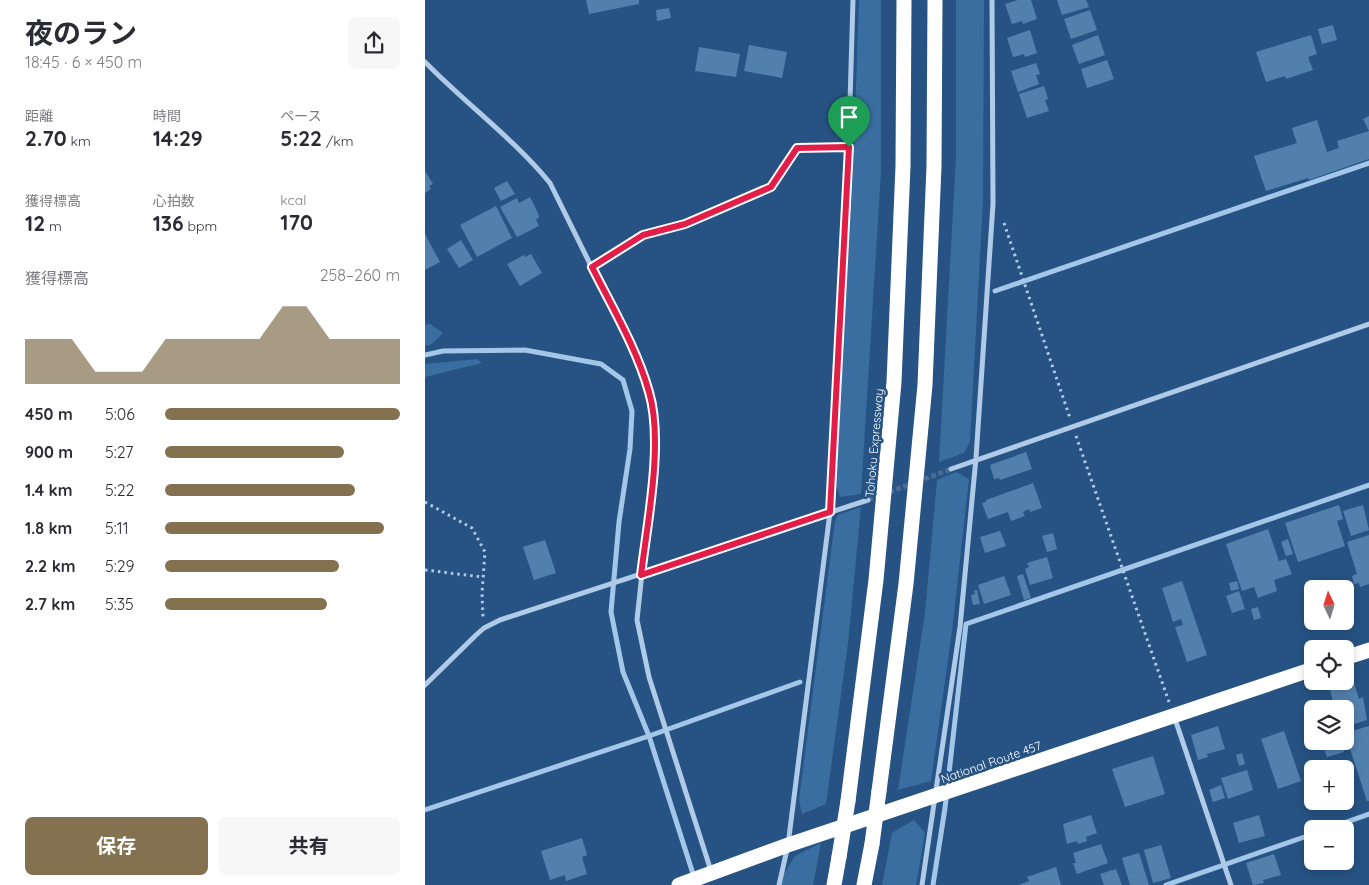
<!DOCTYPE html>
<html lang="ja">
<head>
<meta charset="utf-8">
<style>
  body { margin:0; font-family:Quicksand,"Noto Sans JP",sans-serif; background:#f7f7f7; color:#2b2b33; height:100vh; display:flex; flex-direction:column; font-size:19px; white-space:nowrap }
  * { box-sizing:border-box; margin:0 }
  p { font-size:16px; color:#7c7c81 }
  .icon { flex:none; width:28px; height:28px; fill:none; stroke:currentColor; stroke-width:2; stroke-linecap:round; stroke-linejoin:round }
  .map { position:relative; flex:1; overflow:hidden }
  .side { display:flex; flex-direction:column; background:#fff; width:425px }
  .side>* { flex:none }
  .needle { width:32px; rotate:356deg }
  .fabs { position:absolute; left:879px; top:580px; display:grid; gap:10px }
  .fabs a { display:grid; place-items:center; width:50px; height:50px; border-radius:8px; background:#fff; box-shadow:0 2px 8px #0003; font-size:25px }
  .pin { position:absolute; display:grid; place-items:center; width:42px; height:42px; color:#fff; margin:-51px -21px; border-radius:50% 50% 50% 0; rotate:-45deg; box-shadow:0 0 5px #0007 }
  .pin .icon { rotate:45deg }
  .round { display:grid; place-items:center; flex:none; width:52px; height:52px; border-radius:8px; background:#f7f7f7 }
  .summary { display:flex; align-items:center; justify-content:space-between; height:85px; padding:0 25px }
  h1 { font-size:28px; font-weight:700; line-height:38px }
  .metrics { display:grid; grid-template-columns:repeat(3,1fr); gap:8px; height:85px; padding:5px 25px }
  .metrics div { display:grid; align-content:center }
  .metrics b { font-size:21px; font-weight:700 }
  .metrics small { font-size:14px; font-weight:400 }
  .metrics p { font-size:14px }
  .chart { height:140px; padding:10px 25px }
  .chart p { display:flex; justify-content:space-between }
  .chart svg { width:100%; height:90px; margin-top:5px; fill:#847150; opacity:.7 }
  .cta { display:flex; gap:10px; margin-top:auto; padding:10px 25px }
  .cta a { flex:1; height:58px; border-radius:8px; background:#847150; color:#fff; font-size:20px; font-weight:700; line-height:58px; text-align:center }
  .cta a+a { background:#f7f7f7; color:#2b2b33 }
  ul { padding:0 25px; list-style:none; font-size:16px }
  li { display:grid; grid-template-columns:80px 60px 1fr; align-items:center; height:38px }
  li i { height:12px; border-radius:6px; background:#847150 }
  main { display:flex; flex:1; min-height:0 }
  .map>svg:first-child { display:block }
  .green { fill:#3a6ea0 }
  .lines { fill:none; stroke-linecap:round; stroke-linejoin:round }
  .stream { stroke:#a3c7e8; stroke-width:5 }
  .building { fill:#5280ad }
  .street-tunnel { stroke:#476d96; stroke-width:5; stroke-dasharray:5 2.5; stroke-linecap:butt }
  .path { stroke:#afcbe7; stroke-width:3; stroke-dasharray:2.5 4; stroke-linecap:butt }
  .street { stroke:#afcbe7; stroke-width:5 }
  .highway { stroke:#fff; stroke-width:15 }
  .highway-bridge { stroke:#fff; stroke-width:15 }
  .route-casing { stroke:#fff; stroke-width:10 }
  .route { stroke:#e11d48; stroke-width:6 }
  .labels { text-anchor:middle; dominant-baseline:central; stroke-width:5; stroke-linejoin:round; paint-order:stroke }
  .street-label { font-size:12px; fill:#fff; stroke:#265383 }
</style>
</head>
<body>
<main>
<section class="side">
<div class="summary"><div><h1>夜のラン</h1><p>18:45 · 6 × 450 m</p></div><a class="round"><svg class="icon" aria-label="share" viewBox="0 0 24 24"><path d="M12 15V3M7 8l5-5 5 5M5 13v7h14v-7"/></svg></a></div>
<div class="metrics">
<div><p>距離</p><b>2.70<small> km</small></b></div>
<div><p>時間</p><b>14:29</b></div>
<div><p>ペース</p><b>5:22<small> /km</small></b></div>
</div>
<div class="metrics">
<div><p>獲得標高</p><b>12<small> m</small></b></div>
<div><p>心拍数</p><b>136<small> bpm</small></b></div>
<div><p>kcal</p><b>170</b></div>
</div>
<div class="chart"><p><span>獲得標高</span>258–260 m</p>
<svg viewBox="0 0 160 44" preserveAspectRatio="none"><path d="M0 44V22L10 22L20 22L30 38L40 38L50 38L60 22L70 22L80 22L90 22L100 22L110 6L120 6L130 22L140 22L150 22L160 22V44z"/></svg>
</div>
<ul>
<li><b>450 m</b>5:06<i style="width:100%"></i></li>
<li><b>900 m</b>5:27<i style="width:76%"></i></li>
<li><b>1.4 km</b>5:22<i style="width:81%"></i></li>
<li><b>1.8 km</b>5:11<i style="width:93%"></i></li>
<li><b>2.2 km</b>5:29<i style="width:74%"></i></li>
<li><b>2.7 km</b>5:35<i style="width:69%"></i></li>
</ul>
<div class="cta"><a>保存</a><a>共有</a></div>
</section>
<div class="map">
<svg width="944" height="885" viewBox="0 0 944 885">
  <rect width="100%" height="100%" fill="#265383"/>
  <g class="green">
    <polygon points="434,0 456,0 456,171 436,494 415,497 411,485 428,173"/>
    <polygon points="531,0 559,0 558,201 545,441 539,453 514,462 531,158"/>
    <polygon points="5,324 18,333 7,344 0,346 0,325"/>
    <polygon points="52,359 57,363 0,377 0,364"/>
    <polygon points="531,472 544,479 527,631 506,781 473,790 500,613 512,480"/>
    <polygon points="436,507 423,643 401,804 377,814 374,800 410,521 413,515"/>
    <polygon points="489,820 500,833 491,885 457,885 467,833"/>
    <polygon points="396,843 388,885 354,885 355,880 370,856"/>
  </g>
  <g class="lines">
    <g class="stream">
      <polyline points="570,291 944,163"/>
      <polyline points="0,355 18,351 100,350 176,364 198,380 207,411 205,449 194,522 186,612 198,672 224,736 269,877"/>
      <polyline points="0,810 224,736 375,682"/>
      <polyline points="902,829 944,814"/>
      <polyline points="508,885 520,808 541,624 944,485"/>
      <polyline points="741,885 888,834"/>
    </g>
  </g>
  <g class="building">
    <polygon points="161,0 214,0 214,4 164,14"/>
    <polygon points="593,0 606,0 612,19 598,24 597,21 587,24 580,4"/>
    <polygon points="632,0 661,0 664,7 637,15"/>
    <polygon points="244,8 246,18 232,21 231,10"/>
    <polygon points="665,10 672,30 646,39 639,19"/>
    <polygon points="908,25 912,40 897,44 893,29"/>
    <polygon points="605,30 612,53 600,57 599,54 588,57 582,38"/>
    <polygon points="673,35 680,55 654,64 647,45"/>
    <polygon points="886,35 892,54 883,57 888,70 861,79 860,76 841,82 831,52"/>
    <polygon points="324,45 362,52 357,78 319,71"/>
    <polygon points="274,47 315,54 311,77 270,71"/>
    <polygon points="682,60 689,79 662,88 656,69"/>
    <polygon points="611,63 615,74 611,75 614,84 593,92 586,71"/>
    <polygon points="619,86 623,99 620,100 624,111 602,118 594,94"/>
    <polygon points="944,116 944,159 884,180 883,178 841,191 829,156 872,143 867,128 892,120 902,152 914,148 912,141 944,131 938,119"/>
    <polygon points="0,171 8,184 4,186 6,189 0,193"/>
    <polygon points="82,181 90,194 76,201 69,188"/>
    <polygon points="105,197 113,213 114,218 111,219 114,226 92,237 75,207 92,198 94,203"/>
    <polygon points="71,206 87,238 52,257 35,225"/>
    <polygon points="0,234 15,262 0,270"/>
    <polygon points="36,240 48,260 34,268 22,249"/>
    <polygon points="106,254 117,273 95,286 82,264 99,255 100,257"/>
    <polygon points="601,452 607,469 575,480 574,478 569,479 565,465"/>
    <polygon points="608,483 617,508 605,512 604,509 598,512 600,516 586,521 583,512 563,519 557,503 561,502 561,500"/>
    <polygon points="914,505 918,519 912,521 920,546 873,562 860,523"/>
    <polygon points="938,505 944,530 926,536 918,511"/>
    <polygon points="843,529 854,561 861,559 867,574 849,580 852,591 833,598 829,587 817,591 801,544"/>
    <polygon points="575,531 581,546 560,553 555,537"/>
    <polygon points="628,533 632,549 622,552 617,536"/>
    <polygon points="944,535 944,584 935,587 934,583 929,584 927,576 932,574 922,542"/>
    <polygon points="863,539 868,554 861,556 856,542"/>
    <polygon points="120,540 131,573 109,580 98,547"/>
    <polygon points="622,557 628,578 605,585 600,569 604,567 602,563"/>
    <polygon points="598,574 606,598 599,600 592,576"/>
    <polygon points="579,576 586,595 559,604 553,585"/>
    <polygon points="757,581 782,655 762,662 750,627 758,625 756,619 748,622 737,588"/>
    <polygon points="812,581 814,589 806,591 804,583"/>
    <polygon points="549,590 552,590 555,604 548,605 546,595 550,594"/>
    <polygon points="814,591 820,609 807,613 801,596"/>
    <polygon points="833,607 836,618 829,620 826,609"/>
    <polygon points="929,683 934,699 938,697 942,720 920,727 920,709 910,709 905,690"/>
    <polygon points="793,726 800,749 782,754 783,757 773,760 766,735"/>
    <polygon points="944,726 944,801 942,801 920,733"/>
    <polygon points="859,731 876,781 853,789 836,739"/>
    <polygon points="896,741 916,741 919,752 902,757"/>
    <polygon points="817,753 820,764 814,766 811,755"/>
    <polygon points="728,756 740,794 700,807 687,769"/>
    <polygon points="822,770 828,790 803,799 796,778"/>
    <polygon points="796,785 800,798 788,802 784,790"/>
    <polygon points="666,815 672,833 661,837 662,841 653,844 652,841 642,844 638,824"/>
    <polygon points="834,815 840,836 814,843 808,823"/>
    <polygon points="157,838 162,855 157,857 162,874 141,881 140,875 125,880 116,851"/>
    <polygon points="676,844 683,863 652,874 648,863 651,863 648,853"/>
    <polygon points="736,845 746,878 728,883 719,850"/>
    <polygon points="714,853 724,885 705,885 697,858"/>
    <polygon points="849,854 856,875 838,880 839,883 828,885 821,863"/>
    <polygon points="631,867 636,885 594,885 604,881 602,877"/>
    <polygon points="691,869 697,885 679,885 675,874"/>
  </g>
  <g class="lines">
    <polyline class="street-tunnel" points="443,500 526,469"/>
    <g class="path">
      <polyline points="579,223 645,418"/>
      <polyline points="175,262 218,235 260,224 346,187 372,148 414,147"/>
      <polyline points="651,436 744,702"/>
      <polyline points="0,502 47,528 60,552 57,593 58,618"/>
      <polyline points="0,570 58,577"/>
    </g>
    <g class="street">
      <path d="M0,62C41,104 88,138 125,183L215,365L225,394L229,426L228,470L212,620L224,677L286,871"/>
      <polyline points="526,469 944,324"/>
      <polyline points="0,685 50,636 59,628 75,620 443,500"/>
      <polyline points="749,716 806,885"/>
      <polyline points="354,885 363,845 405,512 423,169 428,0"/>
      <polyline points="497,885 535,627 551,458 568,204 567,0"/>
    </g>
    <g class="highway">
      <polyline points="920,658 944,650"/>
      <polyline points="454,791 481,584 500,385 509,166 510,0"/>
      <polyline points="423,801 451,580 469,382 478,166 479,0"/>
      <polyline points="254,885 363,845 888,669"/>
      <polyline points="409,885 414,857"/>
      <polyline points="439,885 447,844"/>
    </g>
    <g class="highway-bridge">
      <polyline points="447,844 454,791"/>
      <polyline points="414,857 423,801"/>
    </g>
  </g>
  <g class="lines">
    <defs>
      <path id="route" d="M424,147L405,512L216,575C222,524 239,442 224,392C212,349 187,307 167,267L218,235L260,224L346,187L372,148Z"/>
    </defs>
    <use href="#route" class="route-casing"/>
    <use href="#route" class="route"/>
  </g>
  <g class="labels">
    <g class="street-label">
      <text transform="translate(449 443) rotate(-85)">Tohoku Expressway</text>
      <text transform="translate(566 762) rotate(-19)">National Route 457</text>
    </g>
  </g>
</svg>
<div class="fabs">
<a><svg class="needle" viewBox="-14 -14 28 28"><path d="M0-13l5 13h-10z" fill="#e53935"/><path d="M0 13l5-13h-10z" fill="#7c7c81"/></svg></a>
<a><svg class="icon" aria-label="locate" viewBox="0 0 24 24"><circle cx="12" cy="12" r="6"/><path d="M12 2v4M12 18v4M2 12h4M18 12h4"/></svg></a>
<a><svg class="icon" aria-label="layers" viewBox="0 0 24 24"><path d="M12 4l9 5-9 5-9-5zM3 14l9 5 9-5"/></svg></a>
<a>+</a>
<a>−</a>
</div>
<div class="pin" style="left:424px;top:147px;background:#1e9e55"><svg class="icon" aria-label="arrive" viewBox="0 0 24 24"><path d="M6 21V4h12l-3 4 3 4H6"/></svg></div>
</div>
</main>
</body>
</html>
